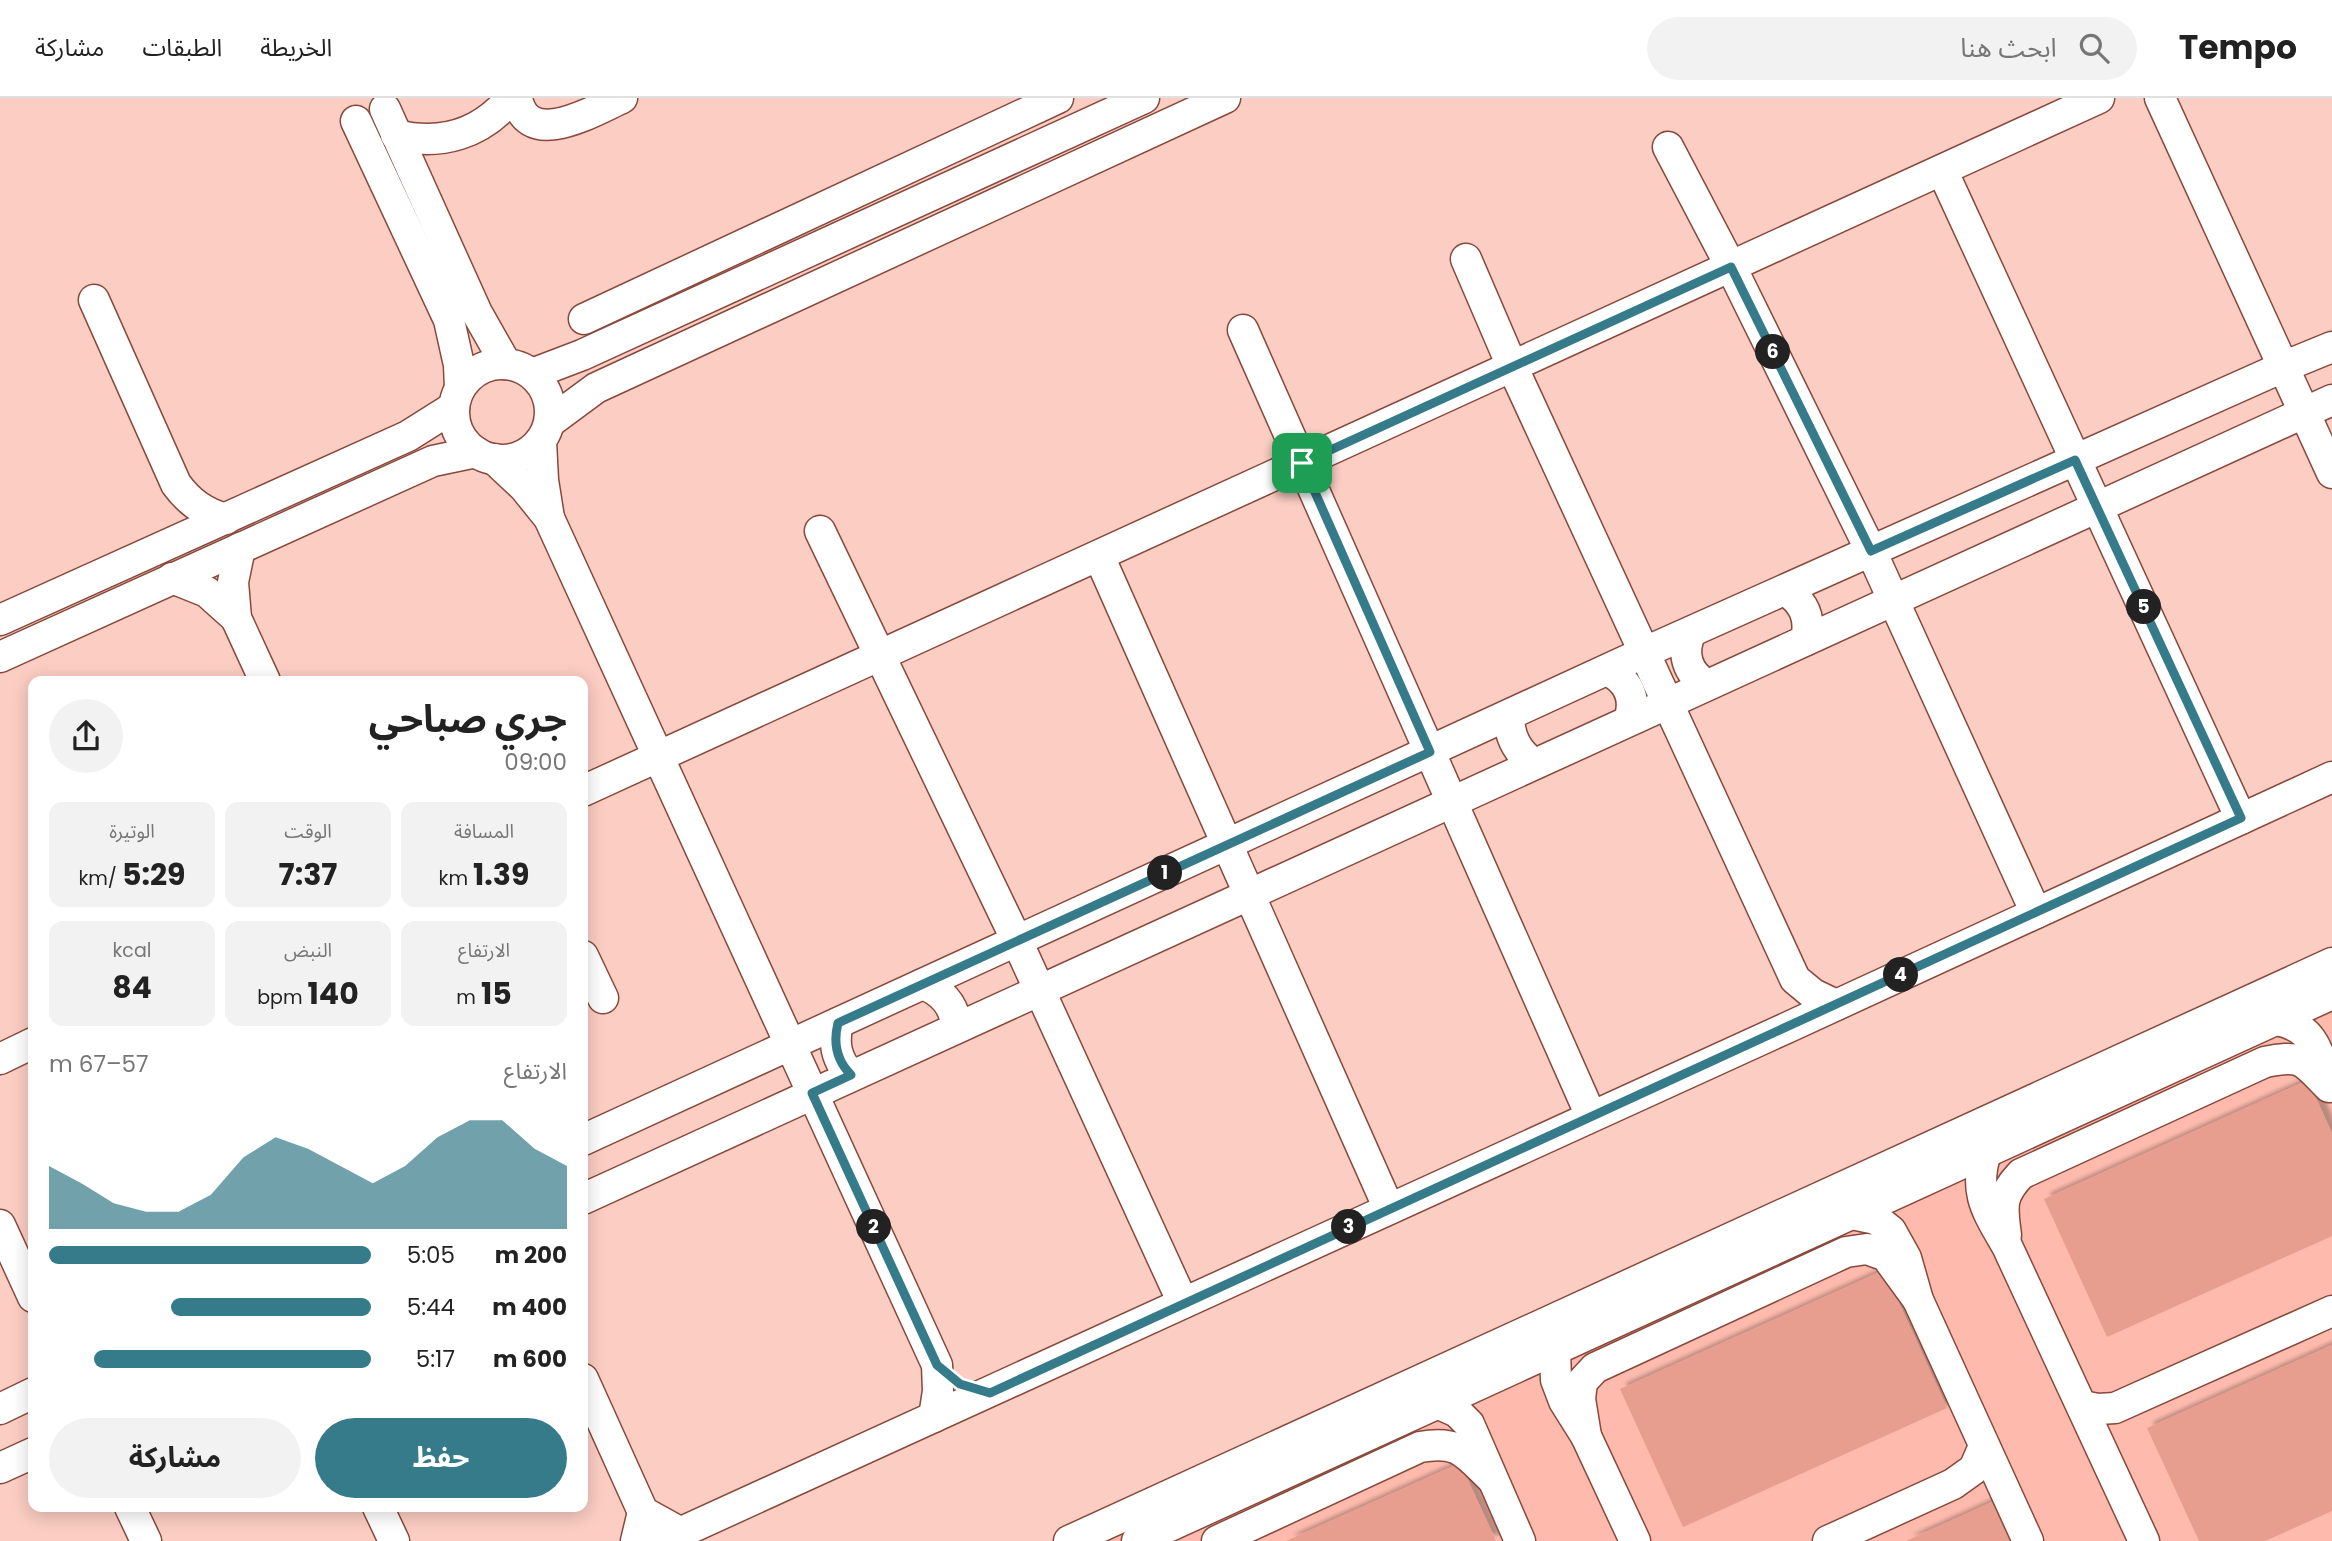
<!DOCTYPE html>
<html lang="ar">
<head>
<meta charset="utf-8">
<style>
  body { margin:0; font-family:Poppins,"Noto Sans Arabic",sans-serif; background:#f2f2f2; color:#222; direction:rtl; height:100vh; display:flex; flex-direction:column; font-size:26px; white-space:nowrap }
  * { box-sizing:border-box; margin:0 }
  p { font-size:23px; color:#767676 }
  .icon { flex:none; width:38px; height:38px; fill:none; stroke:currentColor; stroke-width:2; stroke-linecap:round; stroke-linejoin:round }
  .map { position:relative; flex:1; overflow:hidden; direction:ltr }
  .details { position:absolute; left:28px; top:578px; width:560px; height:836px; display:flex; flex-direction:column; background:#fff; border-radius:14px; box-shadow:0 4px 18px #0003; direction:rtl }
  .details>* { flex:none }
  .pin { position:absolute; display:grid; place-items:center; width:60px; height:60px; color:#fff; margin:-30px; border-radius:14px; box-shadow:0 4px 10px #0006 }
  .km { position:absolute; width:35px; height:35px; margin:-18px; border-radius:50%; background:#222; color:#fff; font-size:19px; line-height:35px; text-align:center }
  .round { display:grid; place-items:center; flex:none; width:74px; height:74px; border-radius:37px; background:#f2f2f2 }
  .head { display:flex; align-items:center; justify-content:space-between; height:119px; padding:0 21px }
  h1 { font-size:38px; font-weight:700; line-height:52px }
  .figures { display:grid; grid-template-columns:repeat(3,1fr); gap:10px; height:119px; padding:7px 21px }
  .figures div { display:grid; align-content:center; border-radius:14px; background:#f2f2f2; text-align:center }
  .figures b { font-size:30px; font-weight:700 }
  .figures small { font-size:19px; font-weight:400 }
  .figures p { font-size:19px }
  .chart { height:196px; padding:14px 21px }
  .chart p { display:flex; justify-content:space-between }
  .chart svg { width:100%; height:126px; margin-top:7px; fill:#367b89; opacity:.7 }
  .button { display:flex; gap:14px; margin-top:auto; padding:14px 21px }
  .button a { flex:1; height:80px; border-radius:42px; background:#367b89; color:#fff; font-size:28px; font-weight:700; line-height:80px; text-align:center }
  .button a+a { background:#f2f2f2; color:#222 }
  ul { padding:0 21px; list-style:none; font-size:23px }
  li { display:grid; grid-template-columns:112px 84px 1fr; align-items:center; height:52px }
  li i { height:18px; border-radius:9px; background:#367b89 }
  header { display:flex; align-items:center; gap:42px; box-sizing:border-box; height:98px; padding:0 35px; background:#fff; border-bottom:2px solid #e0e0e0 }
  header strong { font-size:33px }
  nav { display:flex; gap:38px; margin-inline-start:auto; font-size:24px }
  .search { width:490px; height:63px; background:#f2f2f2; display:flex; align-items:center; gap:18px; box-sizing:border-box; padding:0 24px; border-radius:38px; color:#767676; font-size:26px }
  .map>svg:first-child { display:block }
  .built { fill:#febbad }
  .building { fill:#e79e8e; filter:url(#shadow) }
  .lines { fill:none; stroke-linecap:round; stroke-linejoin:round }
  .minor-casing { stroke:#88483b; stroke-width:33 }
  .minor { stroke:#fff; stroke-width:30 }
  .route-casing { stroke:#fff; stroke-width:14 }
  .route { stroke:#367b89; stroke-width:9 }
</style>
</head>
<body>
<header>
<strong>Tempo</strong>
<div class="search"><svg class="icon" aria-label="search" viewBox="0 0 24 24"><circle cx="10" cy="10" r="6"/><path d="M15 15l6 6"/></svg>ابحث هنا</div>
<nav><a>الخريطة</a><a>الطبقات</a><a>مشاركة</a></nav>
</header>
<div class="map">
<svg width="2332" height="1443" viewBox="0 0 2332 1443">
  <defs>
    <filter id="shadow"><feDropShadow dx="6" dy="-6" stdDeviation="2" flood-color="#0004"/></filter>
  </defs>
  <rect width="100%" height="100%" fill="#fbcdc3"/>
  <polygon class="built" points="2332,872 2332,1443 1084,1443"/>
  <g class="building">
    <polygon points="2308,982 2332,1036 2332,1138 2107,1239 2044,1101"/>
    <polygon points="1884,1172 1947,1310 1683,1429 1620,1291"/>
    <polygon points="2332,1247 2332,1413 2265,1443 2199,1443 2147,1330"/>
    <polygon points="1460,1365 1496,1443 1286,1443"/>
    <polygon points="1992,1404 2010,1443 1906,1443"/>
  </g>
  <g class="lines">
    <defs>
      <g id="minor">
        <path d="M517,0C527,53 593,13 622,0"/>
        <polyline points="2160,0 2332,375"/>
        <polyline points="385,11 477,215 506,266"/>
        <polyline points="356,23 449,222 459,267 460,290"/>
        <path d="M396,37C441,48 481,36 511,0"/>
        <polyline points="1668,49 1731,169 1871,453 2036,815"/>
        <polyline points="1942,72 2241,721"/>
        <polyline points="1466,161 1512,268 1795,881 1813,896 1836,907"/>
        <path d="M94,202L176,386C189,404 204,415 226,421"/>
        <polyline points="584,221 1058,0"/>
        <polyline points="1243,232 1591,1018"/>
        <circle cx="502" cy="314" r="48"/>
        <polyline points="532,276 582,257 1144,0"/>
        <polyline points="550,324 596,290 1225,0"/>
        <polyline points="541,343 543,382 549,420"/>
        <polyline points="494,361 524,389 549,420 937,1267 938,1293 934,1319"/>
        <polyline points="820,433 1017,843 1183,1205"/>
        <polyline points="240,450 233,484 236,520 265,583"/>
        <polyline points="1099,458 1389,1111"/>
        <polyline points="172,480 207,494 236,520"/>
        <path d="M1785,492C1804,504 1811,520 1806,542"/>
        <polyline points="0,522 408,338 454,309"/>
        <path d="M1691,534C1681,555 1687,575 1707,587"/>
        <polyline points="0,559 433,363 476,354"/>
        <path d="M1607,572C1628,582 1637,600 1629,622"/>
        <path d="M1509,617C1509,638 1516,653 1534,666"/>
        <polyline points="583,693 2099,0"/>
        <polyline points="583,858 603,900"/>
        <path d="M923,886C943,894 954,907 957,929"/>
        <path d="M2276,922C2312,928 2318,951 2327,983"/>
        <path d="M838,925C833,945 836,962 851,977"/>
        <polyline points="0,961 33,945"/>
        <polyline points="583,1042 1643,555 2283,269 2332,249"/>
        <path d="M1986,1054C1973,1095 1987,1113 2007,1148L2144,1443"/>
        <polyline points="583,1101 2332,302"/>
        <polyline points="1852,1116 1876,1121 1891,1133 1906,1160 1918,1202 2028,1443"/>
        <polyline points="0,1127 33,1199"/>
        <path d="M2006,1137C2002,1108 2000,1098 2021,1076L2265,964C2303,956 2303,963 2329,989"/>
        <polyline points="1555,1252 1556,1282 1564,1303 1586,1338 1635,1443"/>
        <polyline points="583,1281 643,1414 681,1435"/>
        <polyline points="1437,1305 1457,1314 1469,1326 1520,1443"/>
        <polyline points="2082,1308 2098,1311 2115,1310 2332,1213"/>
        <polyline points="0,1311 33,1295"/>
        <polyline points="1586,1338 1580,1301 1582,1284 1595,1270 1846,1154 1867,1151 1886,1158 1918,1202"/>
        <polyline points="0,1370 33,1355"/>
        <polyline points="130,1409 146,1443"/>
        <polyline points="378,1409 394,1443"/>
        <polyline points="636,1443 643,1414"/>
        <polyline points="662,1443 1793,927 2332,679"/>
        <polyline points="1069,1443 2332,865"/>
        <polyline points="1137,1443 2332,896"/>
        <path d="M1217,1443L1420,1349C1459,1342 1465,1355 1491,1380"/>
        <polyline points="1828,1443 1953,1386 1974,1371 1984,1348"/>
      </g>
    </defs>
    <use href="#minor" class="minor-casing"/>
    <use href="#minor" class="minor"/>
  </g>
  <g class="lines">
    <defs>
      <path id="route" d="M1731,169L1871,453L2075,362L2241,720L990,1295L960,1286L937,1267L812,995L851,977C836,962 833,945 838,925L1430,654L1302,365Z"/>
    </defs>
    <use href="#route" class="route-casing"/>
    <use href="#route" class="route"/>
  </g>
</svg>
<div class="pin" style="left:1302px;top:365px;background:#1e9e55"><svg class="icon" aria-label="arrive" viewBox="0 0 24 24"><path d="M6 21V4h12l-3 4 3 4H6"/></svg></div>
<b class="km" style="left:1165px;top:775px">1</b>
<b class="km" style="left:874px;top:1129px">2</b>
<b class="km" style="left:1349px;top:1129px">3</b>
<b class="km" style="left:1901px;top:877px">4</b>
<b class="km" style="left:2144px;top:509px">5</b>
<b class="km" style="left:1773px;top:254px">6</b>
<section class="details">
<div class="head"><div><h1>جري صباحي</h1><p>09:00</p></div><a class="round"><svg class="icon" aria-label="share" viewBox="0 0 24 24"><path d="M12 15V3M7 8l5-5 5 5M5 13v7h14v-7"/></svg></a></div>
<div class="figures">
<div><p>المسافة</p><b>1.39<small> km</small></b></div>
<div><p>الوقت</p><b>7:37</b></div>
<div><p>الوتيرة</p><b>5:29<small> /km</small></b></div>
</div>
<div class="figures">
<div><p>الارتفاع</p><b>15<small> m</small></b></div>
<div><p>النبض</p><b>140<small> bpm</small></b></div>
<div><p>kcal</p><b>84</b></div>
</div>
<div class="chart"><p><span>الارتفاع</span>57–67 m</p>
<svg viewBox="0 0 160 44" preserveAspectRatio="none"><path d="M0 44V22L10 28L20 35L30 38L40 38L50 32L60 19L70 12L80 16L90 22L100 28L110 22L120 12L130 6L140 6L150 16L160 22V44z"/></svg>
</div>
<ul>
<li><b>200 m</b>5:05<i style="width:100%"></i></li>
<li><b>400 m</b>5:44<i style="width:62%"></i></li>
<li><b>600 m</b>5:17<i style="width:86%"></i></li>
</ul>
<div class="button"><a>حفظ</a><a>مشاركة</a></div>
</section>
</div>
</body>
</html>
